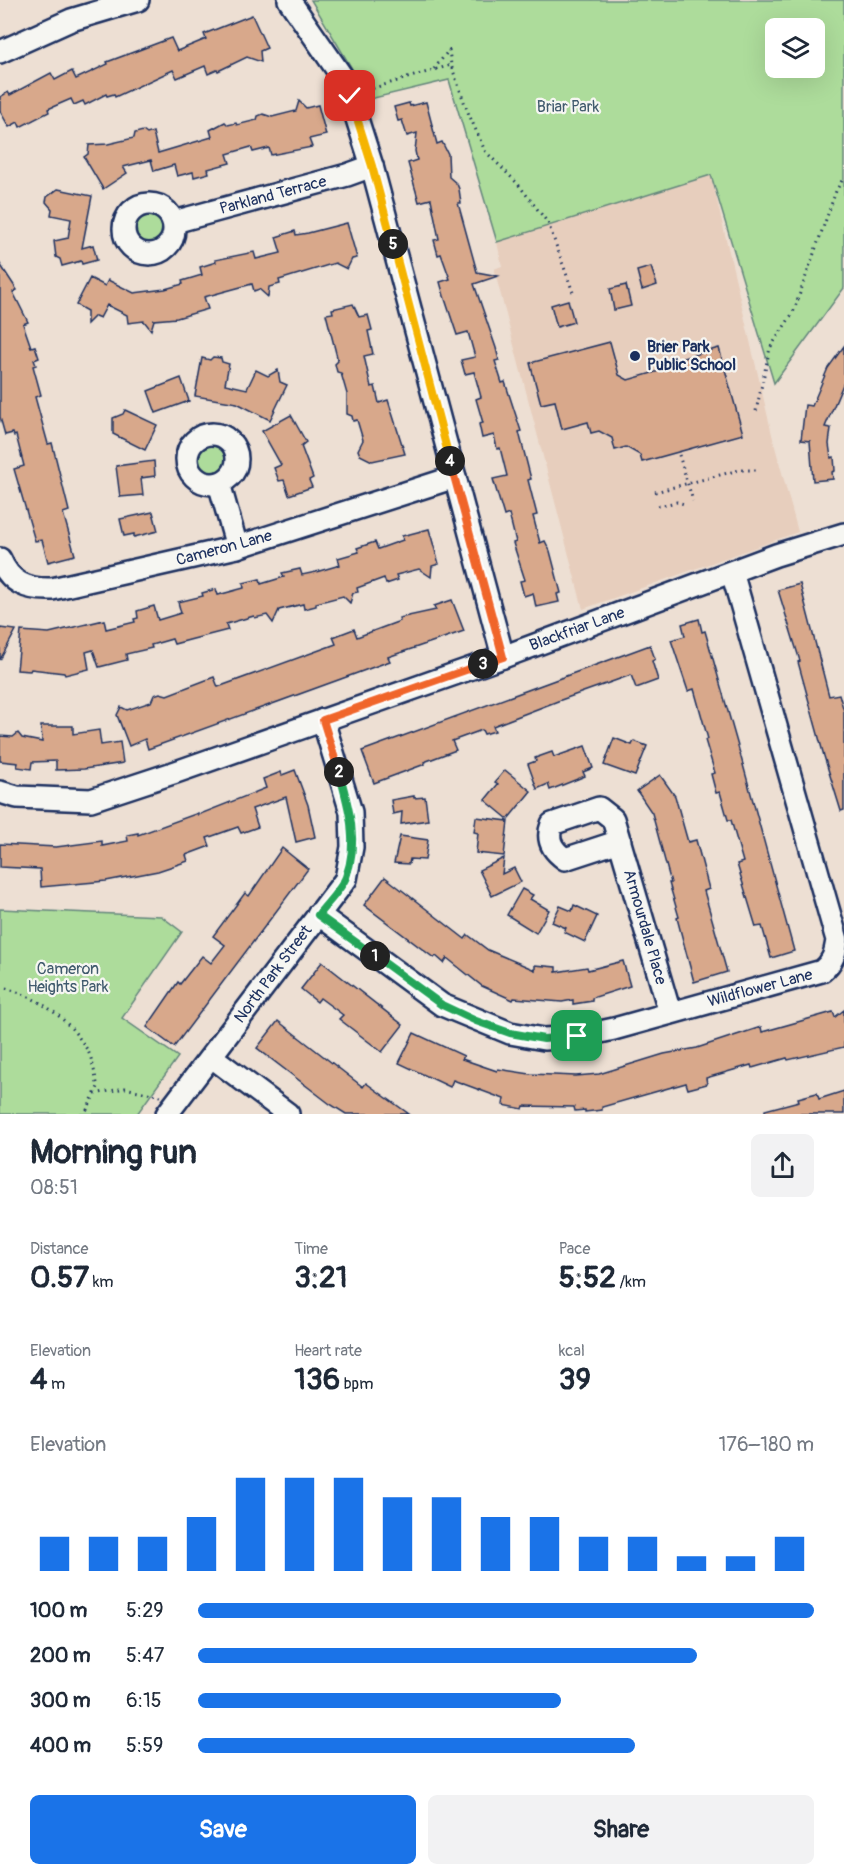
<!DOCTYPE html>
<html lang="en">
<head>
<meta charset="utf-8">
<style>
  body { margin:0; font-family:Pangolin,sans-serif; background:#f2f2f3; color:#1f2937; height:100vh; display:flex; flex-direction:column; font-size:22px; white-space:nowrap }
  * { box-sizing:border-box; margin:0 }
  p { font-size:20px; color:#747a83 }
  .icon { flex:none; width:33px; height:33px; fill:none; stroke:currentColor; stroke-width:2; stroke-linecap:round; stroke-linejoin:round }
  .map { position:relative; height:1114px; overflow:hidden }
  .sheet { display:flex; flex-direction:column; background:#fff; flex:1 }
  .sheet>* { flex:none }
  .buttons { position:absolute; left:765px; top:18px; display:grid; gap:12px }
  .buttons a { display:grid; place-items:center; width:60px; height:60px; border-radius:9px; background:#fff; box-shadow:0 6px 24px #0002; font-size:30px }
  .pin { position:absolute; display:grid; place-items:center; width:51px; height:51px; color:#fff; margin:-26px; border-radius:12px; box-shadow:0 3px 9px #0006 }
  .km { position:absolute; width:30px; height:30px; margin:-15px; border-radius:50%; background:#222; color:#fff; font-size:16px; line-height:30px; text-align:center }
  .round { display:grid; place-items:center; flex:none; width:63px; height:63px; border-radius:9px; background:#f2f2f3 }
  .overview { display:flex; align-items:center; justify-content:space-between; height:102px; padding:0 30px }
  h1 { font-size:33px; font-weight:700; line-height:45px }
  .stats { display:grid; grid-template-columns:repeat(3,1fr); gap:9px; height:102px; padding:6px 30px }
  .stats div { display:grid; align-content:center }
  .stats b { font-size:30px; font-weight:700 }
  .stats small { font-size:16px; font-weight:400 }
  .stats p { font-size:16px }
  .chart { height:168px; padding:12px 30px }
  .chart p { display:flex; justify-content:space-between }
  .chart svg { width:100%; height:108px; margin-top:6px; stroke:#1a73e8; stroke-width:6 }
  .cta { display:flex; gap:12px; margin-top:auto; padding:12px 30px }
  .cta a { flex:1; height:69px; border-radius:9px; background:#1a73e8; color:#fff; font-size:24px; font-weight:700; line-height:69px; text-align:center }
  .cta a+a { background:#f2f2f3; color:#1f2937 }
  ul { padding:0 30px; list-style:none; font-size:20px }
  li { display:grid; grid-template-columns:96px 72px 1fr; align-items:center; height:45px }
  li i { height:15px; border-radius:8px; background:#1a73e8 }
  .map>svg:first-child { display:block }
  .built { fill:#e7cebd }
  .green { fill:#addc9b; stroke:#64867c; stroke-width:1.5; fill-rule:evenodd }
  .building { fill:#d8a88b; stroke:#1b2f5e; stroke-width:1.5 }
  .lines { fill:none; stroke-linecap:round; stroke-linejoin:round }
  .minor-casing { stroke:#1b2f5e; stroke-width:26 }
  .path { stroke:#1b2f5e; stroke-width:3; stroke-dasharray:1.5 4.5; stroke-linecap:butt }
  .minor { stroke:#f6f6f2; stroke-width:21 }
  .split-1-casing { stroke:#fff; stroke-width:12 }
  .split-2-casing { stroke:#fff; stroke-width:12 }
  .split-3-casing { stroke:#fff; stroke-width:12 }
  .split-4-casing { stroke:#fff; stroke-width:12 }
  .split-5-casing { stroke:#fff; stroke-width:12 }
  .split-6-casing { stroke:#fff; stroke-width:12 }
  .split-1 { stroke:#22a559; stroke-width:8 }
  .split-2 { stroke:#22a559; stroke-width:8 }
  .split-3 { stroke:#f0652b; stroke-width:8 }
  .split-4 { stroke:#f0652b; stroke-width:8 }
  .split-5 { stroke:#f5b400; stroke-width:8 }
  .split-6 { stroke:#f5b400; stroke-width:8 }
  .poi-dot { fill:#1b2f5e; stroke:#f6f6f2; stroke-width:2 }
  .labels { text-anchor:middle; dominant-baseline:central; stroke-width:4.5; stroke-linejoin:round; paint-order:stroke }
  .park-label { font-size:16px; fill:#405a6d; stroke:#f6f6f2 }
  .street-label { font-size:16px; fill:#1b2f5e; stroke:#f6f6f2 }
  .poi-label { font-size:16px; font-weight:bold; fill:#1b2f5e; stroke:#f6f6f2; text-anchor:start }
</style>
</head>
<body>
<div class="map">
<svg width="844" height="1114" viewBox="0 0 844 1114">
  <rect width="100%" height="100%" fill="#eddfd3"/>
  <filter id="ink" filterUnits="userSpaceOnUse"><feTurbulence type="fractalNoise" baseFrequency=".0167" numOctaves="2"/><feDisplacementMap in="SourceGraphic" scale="12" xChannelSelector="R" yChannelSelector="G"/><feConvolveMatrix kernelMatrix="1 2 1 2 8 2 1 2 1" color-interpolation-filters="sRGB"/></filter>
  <g filter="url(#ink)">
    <polygon class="built" points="711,175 774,443 798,532 583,609 494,269 502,266 497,242"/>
    <g class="green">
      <path d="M311,0H844V288L774,383L711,175L497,242L449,80L370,99ZM814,28V68H776V28Z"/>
      <circle cx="150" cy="229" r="14"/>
      <circle cx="212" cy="459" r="14"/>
      <polygon points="0,909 161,916 182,932 122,1018 178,1057 137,1114 0,1114"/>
    </g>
    <g class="building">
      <polygon points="252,15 267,48 260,51 261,62 247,57 218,71 217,70 208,74 205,66 177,78 173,70 115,97 114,94 107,96 106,94 85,105 83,101 74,105 71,99 48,109 49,112 20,127 18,122 9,127 0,111 0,97 8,92 10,95 51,73 55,80 72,71 76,79 108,64 107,62 171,38 177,51 206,39 204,34"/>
      <polygon points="299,101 306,108 318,105 326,135 309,139 312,147 271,155 269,148 253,152 251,147 227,154 230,163 208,169 209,173 194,177 193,172 177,176 174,165 154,171 151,160 123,167 127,173 103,189 84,157 88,154 89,145 108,144 134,138 135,133 143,131 147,134 153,132 158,153 212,137 210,130 225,122 228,125 236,123 237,125 257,120 258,116 263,114 272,117 296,111"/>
      <polygon points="426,102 437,144 442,142 448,154 449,177 457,184 459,189 461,203 458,203 477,272 498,276 474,284 496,348 499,360 495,361 502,383 505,382 521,431 519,432 531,479 528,480 537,515 533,516 540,543 545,541 550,551 561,593 557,594 559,602 536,607 533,593 524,596 520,581 525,580 513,543 516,542 509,514 504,516 493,479 507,476 500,448 497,449 494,435 482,438 479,424 483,423 476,399 481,397 474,372 465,374 461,360 475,357 468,332 457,335 444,296 440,282 450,279 441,254 438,255 434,240 439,239 431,199 419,202 408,163 417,160 415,151 417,133 407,136 402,120 398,121 394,107 409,103 410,106"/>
      <polygon points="58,189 92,196 82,248 93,245 97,260 82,264 81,261 62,266 60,259 56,257 54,241 68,238 71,219 51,215 52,209 46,202 47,197"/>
      <polygon points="347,223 357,258 352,259 347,269 335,263 279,280 280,284 269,287 268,297 259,289 254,291 252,284 204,297 208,309 177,318 154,320 151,330 144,321 128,323 127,315 107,305 100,318 95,316 87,324 87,311 76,305 90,278 105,286 108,280 134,293 165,289 183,284 182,281 202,275 200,267 216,262 215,260 254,252 256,259 281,253 276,237 295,231 296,235 308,233"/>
      <polygon points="0,264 17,290 13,292 28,322 23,324 31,347 35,346 39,358 34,360 36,365 33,366 41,395 35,397 48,444 52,443 69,511 63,513 75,555 48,562 42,540 35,541 14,469 24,466 16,435 14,436 13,433 5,435 0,417"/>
      <polygon points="651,267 657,285 642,290 637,271"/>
      <polygon points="626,285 631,306 614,310 610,289"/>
      <polygon points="568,300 574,322 557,327 551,305"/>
      <polygon points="353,304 359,317 368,315 372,330 368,331 373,354 364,356 371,387 375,386 379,403 388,400 405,454 372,461 360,455 358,450 363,440 357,420 353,421 352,416 347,414 347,394 341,373 337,372 335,364 338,361 326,314 333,313 332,309"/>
      <polygon points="610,342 619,375 628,380 666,369 665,363 719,348 743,434 642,462 640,455 626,447 615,450 612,438 599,431 591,433 588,422 562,429 555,401 541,404 530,363"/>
      <polygon points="844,346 844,382 825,427 831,428 829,444 831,458 834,457 835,471 832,472 833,479 813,481 810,441 801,440 805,405 812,406 828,368"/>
      <polygon points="213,357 221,358 222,362 229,364 225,384 247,389 256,370 268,376 278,370 280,382 287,385 270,420 237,403 195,396 202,358 210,360"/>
      <polygon points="181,378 189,401 156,413 148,391"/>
      <polygon points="125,410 157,425 145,450 113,434 113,418 123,414"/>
      <polygon points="291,415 306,442 301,446 313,478 309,480 312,487 289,495 284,480 279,481 274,468 281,465 262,431"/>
      <polygon points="154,461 155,476 141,478 143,495 120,497 116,466"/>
      <polygon points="153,512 158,531 134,537 134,534 124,536 120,519"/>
      <polygon points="429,529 439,564 432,566 431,577 419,569 396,575 398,580 386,584 384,578 357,588 358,592 353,593 350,603 343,596 316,603 316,606 304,609 303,604 279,610 273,623 267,615 255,618 254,616 226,624 228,630 193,639 174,644 172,639 151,645 152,648 126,654 127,660 99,667 93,650 86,652 89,669 65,675 64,673 31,669 30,671 17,670 21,631 49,633 104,620 106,629 135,622 134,619 138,618 137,611 154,606 158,620 181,613 178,602 203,596 202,593 216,589 218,595 244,588 243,583 260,579 261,584 284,577 282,573 300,569 302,575 316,572 340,565 338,558 359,552 357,548 375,542 378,549 403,540 402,536"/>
      <polygon points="800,584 829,696 839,694 844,711 844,810 841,811 824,756 798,662 800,661 778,590"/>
      <polygon points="452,600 464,631 388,657 390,661 341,679 148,749 145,739 129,746 117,715 121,707 127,710 151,702 154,695 160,693 167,695 214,677 218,687 336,644 333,637 354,629 357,637 400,621 399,618 436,610 434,606"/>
      <polygon points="699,619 702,632 705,631 739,750 794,951 771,958 762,926 756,927 737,864 743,862 731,820 728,820 720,792 716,793 711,774 715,773 705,740 708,739 694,689 688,691 671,640 685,636 682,624"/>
      <polygon points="0,628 16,630 0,660"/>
      <polygon points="650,645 655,659 652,661 658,680 636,688 631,675 558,701 493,726 495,731 484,734 482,730 452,741 456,750 424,762 425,764 374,783 362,751"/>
      <polygon points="41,726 73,726 73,734 99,730 101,745 120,742 123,763 84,769 56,770 56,761 32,762 31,769 17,767 18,763 0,761 0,736 13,737 18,733 22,738 42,742"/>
      <polygon points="614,738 632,745 634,741 647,746 635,776 604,765"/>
      <polygon points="585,746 593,768 583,772 585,776 550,790 548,784 537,789 528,764 536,761 535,758 552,752 554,757"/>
      <polygon points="295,770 308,805 315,837 296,842 286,797 252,809 258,827 241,833 238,827 207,838 210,846 186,855 188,861 158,871 106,881 41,887 40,869 0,867 0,844 56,847 102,841 102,846 128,841 127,835 138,833 138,835 198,813 198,815 266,788 263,779 281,772 282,775"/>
      <polygon points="505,770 531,791 508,819 485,800 498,784 495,782"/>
      <polygon points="660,775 675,796 688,842 696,840 709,889 704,891 727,972 694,982 677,918 679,917 669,883 671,883 652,813 637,791"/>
      <polygon points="414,796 414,798 425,797 428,820 401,824 402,812 393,814 391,800"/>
      <polygon points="476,817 508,821 504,856 476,853 478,833 474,832"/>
      <polygon points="400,836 428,840 425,860 410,859 409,864 394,863"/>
      <polygon points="282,848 308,869 174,1047 147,1027 178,982 180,984 202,956 211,963 225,945 213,936 245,893 249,896"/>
      <polygon points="504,858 502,874 514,868 521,882 492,896 479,870"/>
      <polygon points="385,877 465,939 468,935 488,950 535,970 535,965 556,967 556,972 587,967 588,970 623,961 630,986 592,998 592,1001 573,1004 573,1000 562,1002 514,998 513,1000 482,986 447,958 444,963 436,956 434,958 364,905"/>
      <polygon points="522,889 533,895 530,899 549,910 536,933 507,915"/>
      <polygon points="574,905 597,916 585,942 564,932 566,928 552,922 560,906 572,911"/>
      <polygon points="322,962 403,1025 382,1052 339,1019 343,1015 320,998 317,1002 301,989"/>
      <polygon points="844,1010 844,1047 788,1060 787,1058 752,1068 751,1065 706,1078 707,1084 688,1089 686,1083 602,1107 602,1110 585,1112 585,1110 575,1111 574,1107 524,1106 523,1109 503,1105 504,1099 453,1080 450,1087 399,1063 414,1033 464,1056 462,1059 497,1071 498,1069 530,1074 576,1076 599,1074 664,1054 697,1048 761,1027 762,1032 833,1012 835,1017"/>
      <polygon points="278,1021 363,1087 366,1083 409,1114 346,1114 330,1104 257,1048"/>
      <polygon points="844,1091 844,1114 765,1114 765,1110 799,1101 798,1098 817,1093 819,1099"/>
    </g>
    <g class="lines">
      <defs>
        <g id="minor">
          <polyline points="289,0 345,81 372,166 503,657"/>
          <polyline points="0,52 71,20 138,0"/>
          <circle cx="149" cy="229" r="25"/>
          <polyline points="174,222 347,175 372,166"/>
          <circle cx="212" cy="459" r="25"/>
          <polyline points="219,483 237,547"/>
          <path d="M0,559C10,583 27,590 52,589L237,547L455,477"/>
          <polyline points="0,792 17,797 91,800 176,772 503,657 776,555 844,534"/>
          <path d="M620,841L565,859C552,850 546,840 552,824L599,808L613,819L670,1013"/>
          <path d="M318,914L442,1005L510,1033L544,1039L577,1037L614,1029L822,971C833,962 835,954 837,940L732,572"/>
          <polyline points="212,1057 288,1114"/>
          <polyline points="167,1114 346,879 352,847 351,812 323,720"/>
        </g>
      </defs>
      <use href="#minor" class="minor-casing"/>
      <g class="path">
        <polyline points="434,69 449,50 451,65"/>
        <polyline points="367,90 451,65 467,110 485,151 518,184 548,223 574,295"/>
        <polyline points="756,411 770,348 793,313 836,191 844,177"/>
        <polyline points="679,455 693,501"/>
        <polyline points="655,492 739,470 757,470"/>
        <polyline points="658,506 677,502 684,504"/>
        <path d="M0,986C39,998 66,1015 88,1051C93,1061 95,1076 98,1087L85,1114"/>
        <polyline points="95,1094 125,1088 161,1096"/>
      </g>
      <use href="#minor" class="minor"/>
    </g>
  </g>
  <g class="lines" filter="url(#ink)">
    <defs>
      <polyline id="split-1" points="375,956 442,1005 476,1021 510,1033 544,1039 577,1036"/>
      <path id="split-2" d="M339,772C349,807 359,842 346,877C341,890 327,903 318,915L375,956"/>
      <polyline id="split-3" points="339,772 323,720 483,664"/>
      <polyline id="split-4" points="450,461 503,657 483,664"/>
      <polyline id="split-5" points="393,244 450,461"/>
      <polyline id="split-6" points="350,96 372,166 393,244"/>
    </defs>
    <use href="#split-1" class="split-1-casing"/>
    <use href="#split-2" class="split-2-casing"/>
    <use href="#split-3" class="split-3-casing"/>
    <use href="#split-4" class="split-4-casing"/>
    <use href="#split-5" class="split-5-casing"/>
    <use href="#split-6" class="split-6-casing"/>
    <use href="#split-1" class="split-1"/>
    <use href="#split-2" class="split-2"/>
    <use href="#split-3" class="split-3"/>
    <use href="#split-4" class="split-4"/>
    <use href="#split-5" class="split-5"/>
    <use href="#split-6" class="split-6"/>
  </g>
  <circle class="poi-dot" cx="635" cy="356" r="6"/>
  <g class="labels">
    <g class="park-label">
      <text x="568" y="107">Briar Park</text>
      <text x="68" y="969">Cameron<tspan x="68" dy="18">Heights Park</tspan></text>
    </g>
    <g class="street-label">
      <text transform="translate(273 195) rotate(-15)">Parkland Terrace</text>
      <text transform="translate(224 548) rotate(-15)">Cameron Lane</text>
      <text transform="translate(577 629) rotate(-20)">Blackfriar Lane</text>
      <text transform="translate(645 927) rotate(74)">Armourdale Place</text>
      <text transform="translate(273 974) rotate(-53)">North Park Street</text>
      <text transform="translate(760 988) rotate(-15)">Wildflower Lane</text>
    </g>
    <g class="poi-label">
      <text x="647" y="347">Brier Park<tspan x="647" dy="18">Public School</tspan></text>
    </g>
  </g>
</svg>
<div class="buttons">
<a><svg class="icon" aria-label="layers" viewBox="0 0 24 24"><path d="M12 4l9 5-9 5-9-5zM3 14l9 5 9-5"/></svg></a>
</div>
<div class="pin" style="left:577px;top:1036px;background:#1e9e55"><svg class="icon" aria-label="arrive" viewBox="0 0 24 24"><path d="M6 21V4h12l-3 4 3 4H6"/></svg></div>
<div class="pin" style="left:350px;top:96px;background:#d93025"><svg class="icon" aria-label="check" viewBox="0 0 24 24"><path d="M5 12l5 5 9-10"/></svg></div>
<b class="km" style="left:375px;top:956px">1</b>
<b class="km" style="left:339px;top:772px">2</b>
<b class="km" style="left:483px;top:664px">3</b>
<b class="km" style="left:450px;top:461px">4</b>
<b class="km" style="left:393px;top:244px">5</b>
</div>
<section class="sheet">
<div class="overview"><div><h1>Morning run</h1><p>08:51</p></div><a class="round"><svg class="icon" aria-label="share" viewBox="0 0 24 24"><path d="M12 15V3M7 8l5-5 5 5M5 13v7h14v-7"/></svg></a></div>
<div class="stats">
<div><p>Distance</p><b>0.57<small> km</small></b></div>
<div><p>Time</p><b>3:21</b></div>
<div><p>Pace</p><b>5:52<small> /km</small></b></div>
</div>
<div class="stats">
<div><p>Elevation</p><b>4<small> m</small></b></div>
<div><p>Heart rate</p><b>136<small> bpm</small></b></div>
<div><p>kcal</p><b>39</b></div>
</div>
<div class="chart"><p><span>Elevation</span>176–180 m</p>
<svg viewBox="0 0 160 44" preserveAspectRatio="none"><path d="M5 44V30M15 44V30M25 44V30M35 44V22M45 44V6M55 44V6M65 44V6M75 44V14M85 44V14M95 44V22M105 44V22M115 44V30M125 44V30M135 44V38M145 44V38M155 44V30"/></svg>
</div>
<ul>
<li><b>100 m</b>5:29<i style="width:100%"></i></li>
<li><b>200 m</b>5:47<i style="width:81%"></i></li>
<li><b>300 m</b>6:15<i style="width:59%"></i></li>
<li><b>400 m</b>5:59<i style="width:71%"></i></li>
</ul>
<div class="cta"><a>Save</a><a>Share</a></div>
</section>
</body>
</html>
